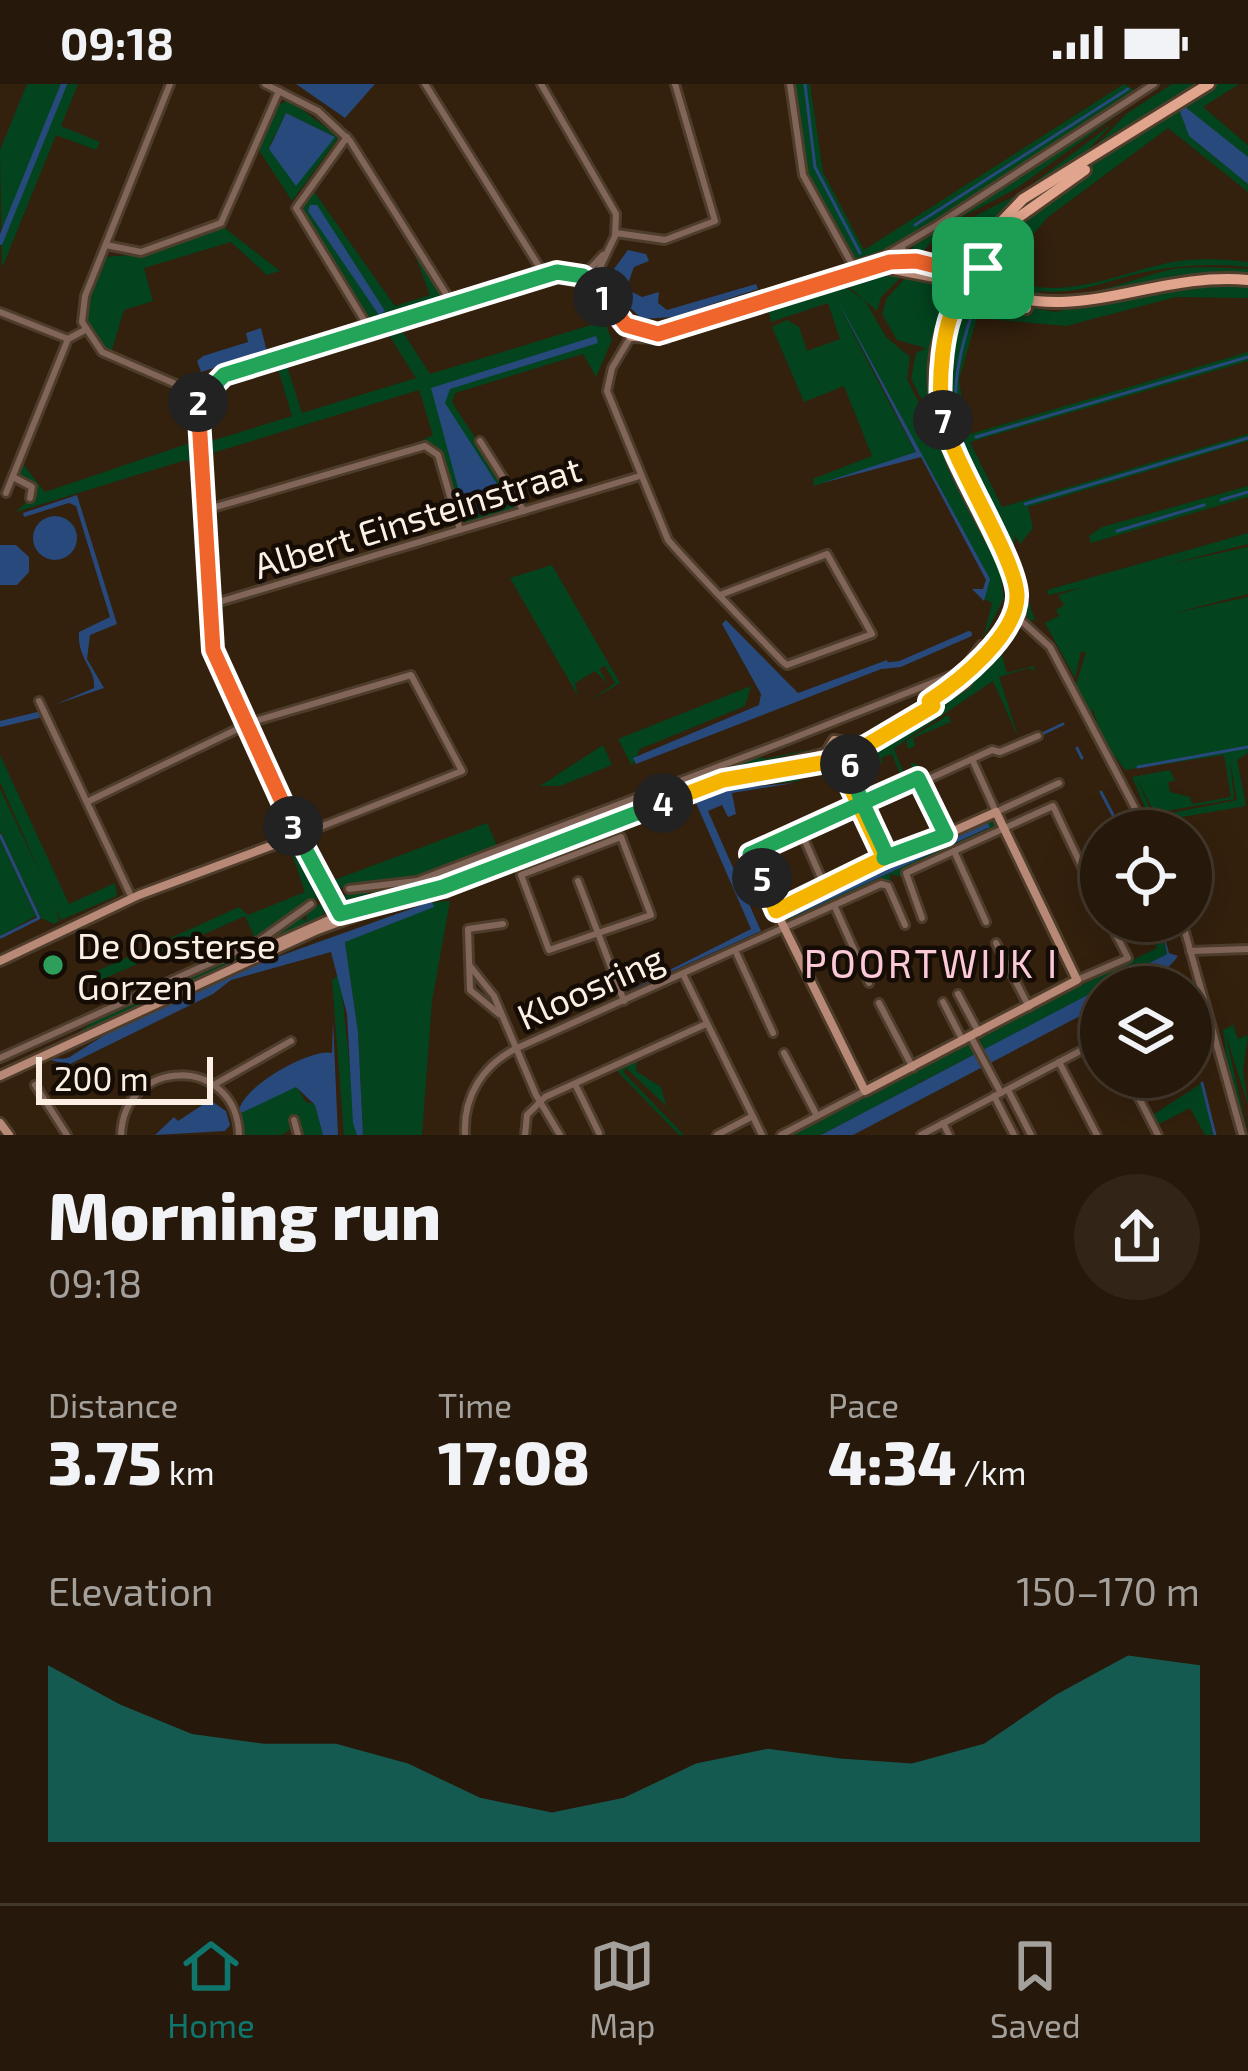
<!DOCTYPE html>
<html lang="en">
<head>
<meta charset="utf-8">
<style>
  body { margin:0; font-family:"Exo 2",sans-serif; background:#322518; color:#f1f3f6; height:100vh; display:flex; flex-direction:column; font-size:45px; white-space:nowrap }
  * { box-sizing:border-box; margin:0 }
  p { font-size:39px; color:#a4a09c }
  .icon { flex:none; width:66px; height:66px; fill:none; stroke:currentColor; stroke-width:2; stroke-linecap:round; stroke-linejoin:round }
  .map { position:relative; height:1051px; overflow:hidden }
  .panel { display:flex; flex-direction:column; background:#26180a; flex:1 }
  .panel>* { flex:none }
  .controls { position:absolute; left:1080px; top:726px; display:grid; gap:24px }
  .controls a { display:grid; place-items:center; width:132px; height:132px; border-radius:50%; background:#26180a; box-shadow:0 12px 48px #0002,0 0 0 3px #42372b; font-size:60px }
  .scale { position:absolute; left:36px; bottom:30px; width:177px; box-sizing:border-box; padding-left:12px; border:6px solid #fcefe3; border-top:0; font-size:33px; line-height:42px; white-space:nowrap; color:#fcefe3; -webkit-text-stroke:9px #140c05; paint-order:stroke }
  .pin { position:absolute; display:grid; place-items:center; width:102px; height:102px; color:#fff; margin:-51px; border-radius:24px; box-shadow:0 6px 18px #0006 }
  .km { position:absolute; width:60px; height:60px; margin:-30px; border-radius:50%; background:#222; color:#fff; font-size:33px; line-height:60px; text-align:center }
  .round { display:grid; place-items:center; flex:none; width:126px; height:126px; border-radius:63px; background:#322518 }
  .summary { display:flex; align-items:center; justify-content:space-between; height:204px; padding:0 48px }
  h1 { font-size:66px; font-weight:800; line-height:90px }
  .metrics { display:grid; grid-template-columns:repeat(3,1fr); gap:18px; height:204px; padding:12px 48px }
  .metrics div { display:grid; align-content:center }
  .metrics b { font-size:60px; font-weight:800 }
  .metrics small { font-size:33px; font-weight:400 }
  .metrics p { font-size:33px }
  .chart { height:336px; padding:24px 48px }
  .chart p { display:flex; justify-content:space-between }
  .chart svg { width:100%; height:216px; margin-top:12px; fill:#0f766e; opacity:.7 }
  .status { display:flex; justify-content:space-between; align-items:center; height:84px; padding:0 60px; background:#26180a; direction:ltr }
  .status svg { height:33px; fill:currentColor }
  .tabs { display:flex; justify-content:space-around; align-items:center; height:168px; border-top:3px solid #42372b; background:#26180a; font-size:33px; color:#a4a09c }
  .tabs a { display:grid; justify-items:center; gap:6px }
  .tabs .current { color:#0f766e }
  .map>svg:first-child { display:block }
  .green { fill:#03441f; fill-rule:evenodd }
  .water { fill:#27497b }
  .lines { fill:none; stroke-linecap:round; stroke-linejoin:round }
  .stream { stroke:#27497b; stroke-width:3 }
  .canal { stroke:#27497b; stroke-width:6 }
  .street-casing { stroke:#4f3d2b; stroke-width:12 }
  .secondary-casing { stroke:#4f3d2b; stroke-width:14 }
  .primary-casing { stroke:#4f3d2b; stroke-width:16 }
  .street { stroke:#826559; stroke-width:6 }
  .secondary { stroke:#b88976; stroke-width:8 }
  .primary { stroke:#e1a48d; stroke-width:10 }
  .split-1-casing { stroke:#fff; stroke-width:24 }
  .split-2-casing { stroke:#fff; stroke-width:24 }
  .split-3-casing { stroke:#fff; stroke-width:24 }
  .split-4-casing { stroke:#fff; stroke-width:24 }
  .split-5-casing { stroke:#fff; stroke-width:24 }
  .split-6-casing { stroke:#fff; stroke-width:24 }
  .split-7-casing { stroke:#fff; stroke-width:24 }
  .split-8-casing { stroke:#fff; stroke-width:24 }
  .split-1 { stroke:#f0652b; stroke-width:15 }
  .split-2 { stroke:#22a559; stroke-width:15 }
  .split-3 { stroke:#f0652b; stroke-width:15 }
  .split-4 { stroke:#22a559; stroke-width:15 }
  .split-5 { stroke:#f5b400; stroke-width:15 }
  .split-6 { stroke:#22a559; stroke-width:15 }
  .split-7 { stroke:#f5b400; stroke-width:15 }
  .split-8 { stroke:#f5b400; stroke-width:15 }
  .leisure-dot { fill:#2e9e5b; stroke:#140c05; stroke-width:4.5 }
  .labels { text-anchor:middle; dominant-baseline:central; stroke-width:9; stroke-linejoin:round; paint-order:stroke }
  .street-label { font-size:36px; fill:#fcefe3; stroke:#140c05 }
  .poi-label { font-size:36px; fill:#fcefe3; stroke:#140c05; text-anchor:start }
  .neighbourhood-label { font-size:39px; letter-spacing:3px; fill:#fbc9d7; stroke:#140c05 }
</style>
</head>
<body>
<div class="status"><b>09:18</b><svg viewBox="0 0 49 12"><path d="M0 12V9h3v3zM5 12V6h3v6zM10 12V3h3v9zM15 12V0h3v12zM26 1h20v11H26zM47 4h2v5h-2z"/></svg></div>
<div class="map">
<svg width="1248" height="1051" viewBox="0 0 1248 1051">
  <rect width="100%" height="100%" fill="#33200d"/>
  <g class="green">
    <polygon points="27,0 78,0 61,42 100,58 96,66 56,51 2,184 0,66"/>
    <polygon points="792,0 810,0 823,88 864,166 1124,0 1134,6 934,140 857,179 806,93"/>
    <polygon points="1172,0 1202,0 1086,72 1126,30"/>
    <path d="M1214,0H1239L1203,23L1248,61V73L1187,25L1182,34L1189,52L1248,100V108L1168,44L1048,133L1004,184C1041,229 1128,185 1173,178C1198,174 1223,175 1248,178V183C1213,179 1180,181 1145,188C1107,196 1075,213 1035,206C1071,227 1139,189 1181,184C1204,182 1226,184 1248,185V193L1189,191L1090,214H1027L1030,205L1024,203L1021,212L989,195C975,144 1172,28 1214,0Z"/>
    <polygon points="1157,2 1017,104 945,142 921,170 910,172 915,156"/>
    <path d="M289,16L339,53L292,117L259,66L276,22ZM286,29L334,52L270,61Z"/>
    <polygon points="1112,40 1086,68 1012,118 973,157 934,172 934,163 959,140 1019,110"/>
    <polygon points="312,105 395,222 430,211 415,171 419,169 443,207 443,217 373,239 302,129 300,123"/>
    <polygon points="222,142 280,187 267,191 231,158 144,184 153,217 124,226 111,269 100,262 85,231 104,173 144,170"/>
    <polygon points="897,186 900,194 881,213 877,227 843,198"/>
    <polygon points="910,189 935,198 945,210 929,278 935,341 911,295 916,269 926,264 897,256 882,230 887,214"/>
    <polygon points="840,199 865,217 886,253 910,273 907,295 999,481 1004,514 983,555 992,519 984,515 989,495 840,225 916,369 814,402 813,395 872,372 844,302 804,318 772,243 787,236 799,243 807,267 840,255 828,219 771,238 768,224"/>
    <path d="M1170,200H1248V214L1176,213L1066,242L977,234L959,295L967,351L1248,268V277L970,358L1002,423L1248,350V357L1028,423L1033,444L1020,460L1015,451L1013,474L1035,536L1030,537C1021,524 1025,508 1017,494C979,419 927,346 949,259C954,240 959,223 977,214L1056,228Z"/>
    <polygon points="604,237 612,256 596,293 583,270 455,309 452,318 518,420 516,427 468,440 461,435 443,369 421,357 433,351 419,306 209,370 208,358 292,332 278,285 287,282 302,329 416,294 389,251 402,247 430,290"/>
    <polygon points="190,359 192,379 186,376 16,428 36,408 35,400 20,390 23,380 45,408"/>
    <polygon points="1248,402 1248,413 1091,459 1089,452 1102,443"/>
    <polygon points="1248,449 1248,460 1165,481 1248,463 1248,510 1170,530 1248,513 1248,669 1237,676 1246,722 1176,734 1173,747 1165,747 1157,732 1237,716 1230,676 1234,715 1155,729 1135,692 1161,747 1155,747 1132,693 1170,686 1175,697 1168,698 1170,708 1190,713 1192,720 1231,713 1224,671 1125,686 1102,655 1092,623 1092,634 1075,604 1086,568 1081,568 1075,594 1045,539 1059,532 1056,526 1064,521 1058,511 1085,503 1048,511 1047,506"/>
    <polygon points="552,481 620,599 591,616 615,599 605,582 599,585 608,600 595,587 575,599 578,612 510,494"/>
    <polygon points="993,569 1002,571 1007,589 1033,582 1036,587 1029,584 999,593 1019,655 993,597 888,668 948,631 951,638 913,654 915,662 908,665 906,657 894,665 905,692 912,690 911,679 917,680 918,690 903,697 892,670 881,674 882,679 852,686 863,666 952,612"/>
    <polygon points="751,602 745,622 640,665 632,682 618,655"/>
    <polygon points="603,661 612,681 560,702 540,702"/>
    <path d="M810,665C791,672 751,677 744,688L646,722L645,718L433,802L353,823L337,813L365,806L372,814L375,805L422,798L755,672L765,675Z"/>
    <polygon points="0,671 69,820 115,799 117,812 61,836 0,698"/>
    <polygon points="771,693 795,692 800,697 724,705 652,732 654,741 647,730 728,699"/>
    <polygon points="0,705 55,820 59,837 54,840 41,834 0,747"/>
    <path d="M991,733L997,745L906,786L902,793L890,790L891,798L785,836V826ZM988,739L989,744L792,832L791,827Z"/>
    <polygon points="487,739 498,764 411,796 341,804 334,796"/>
    <polygon points="0,755 36,832 0,852"/>
    <polygon points="284,762 295,763 321,812 255,854 245,832 101,896 97,887 239,823 248,831 305,808 290,764"/>
    <polygon points="450,817 432,917 422,1051 363,1051 358,948 345,857 435,818"/>
    <polygon points="324,818 325,828 316,838 0,988 76,950 112,925 250,866 299,832 306,837 307,827"/>
    <polygon points="1158,837 1167,870 983,966 980,954 994,944 1157,864 1146,840"/>
    <polygon points="340,890 357,1051 344,1051 332,896"/>
    <polygon points="1233,941 1238,955 1248,951 1243,986 1248,1021 1225,948 1248,1051 1229,991 1223,946"/>
    <polygon points="968,960 975,970 921,998 918,993 920,999 821,1051 786,1051 817,1035 822,1042 819,1034"/>
    <polygon points="637,974 636,987 661,1003 666,1021 697,1051 626,984 623,988 684,1051 679,1051 615,985"/>
    <polygon points="1202,999 1213,1051 1205,1051 1190,1024 1159,1040 1154,1030"/>
    <polygon points="296,1002 306,1018 315,1020 323,1051 301,1051 295,1032 290,1036 292,1044 282,1051 242,1051 239,1030"/>
  </g>
  <g class="water">
    <polygon points="296,0 375,0 345,34"/>
    <polygon points="1184,22 1248,73 1248,100 1189,52 1179,25"/>
    <polygon points="286,29 335,53 296,102 269,65"/>
    <polygon points="310,121 317,121 385,227 379,231 308,127"/>
    <polygon points="628,166 646,170 649,177 634,183 626,205 642,213 659,208 658,219 667,226 756,200 758,205 673,233 642,235 619,213 608,193"/>
    <polygon points="837,215 990,495 984,517 972,505 983,505 986,496 921,373 819,400 916,368"/>
    <polygon points="261,244 267,268 201,288 197,277 203,272 248,258 246,249"/>
    <polygon points="596,252 598,259 450,305 445,319 510,420 466,433 431,304"/>
    <path d="M77,411L117,540L90,551L87,575L104,604L54,621L94,604C96,584 77,575 79,548L110,533L76,422L69,419L24,433L23,429Z"/>
    <circle cx="55" cy="454" r="22"/>
    <polygon points="0,461 16,461 29,473 29,488 17,501 0,501"/>
    <polygon points="726,536 798,609 887,576 889,582 636,680 633,674 759,621 761,610 722,540"/>
    <polygon points="794,699 732,709 736,730 728,733 722,721 708,727 761,847 626,908 751,845 696,719 651,732 726,705"/>
    <polygon points="987,738 990,743 792,833 790,828"/>
    <path d="M432,817L434,823L345,858L358,948L363,1051H357L353,1039L347,930L331,868L231,896L213,910L68,981L51,976C58,972 63,978 73,971C175,902 315,861 432,817Z"/>
    <path d="M1160,837L1169,869L1178,872C1159,898 1134,903 1103,903L1167,870Z"/>
    <polygon points="1101,904 1101,921 853,1051 821,1051"/>
    <path d="M333,936L338,1051H323L315,1021L296,1003L239,1030C237,1004 313,963 332,969Z"/>
    <polygon points="210,1016 226,1027 230,1041 225,1047 155,1051 174,1033 178,1037"/>
  </g>
  <g class="lines">
    <g class="stream">
      <polyline points="805,0 815,83 860,169"/>
      <polyline points="915,141 1128,5"/>
      <polyline points="976,353 1248,273"/>
      <path d="M980,399C948,337 950,298 971,233L985,225"/>
      <polyline points="1221,416 1248,408"/>
      <polyline points="1025,420 1248,354"/>
      <polyline points="1117,447 1204,421"/>
      <polyline points="1042,650 1063,640"/>
      <polyline points="1077,664 1082,674"/>
      <polyline points="1138,683 1248,663"/>
      <polyline points="1101,708 1113,731"/>
      <polyline points="0,751 39,834 1,853"/>
      <polyline points="1175,902 1175,903"/>
      <polyline points="1191,961 1194,969"/>
      <polyline points="1202,999 1215,1051"/>
    </g>
    <g class="canal">
      <polyline points="0,158 64,0"/>
      <polyline points="882,582 900,580 969,550"/>
      <polyline points="0,640 38,631"/>
    </g>
    <defs>
      <g id="street">
        <polyline points="170,0 85,212 82,238 102,268 201,311"/>
        <polyline points="265,0 318,27 350,57 453,221"/>
        <polyline points="425,0 545,192"/>
        <polyline points="541,0 616,130 615,152 593,198"/>
        <polyline points="790,0 803,91 853,182 884,172 937,141 1154,0"/>
        <polyline points="347,53 296,124 370,246"/>
        <polyline points="616,149 665,156 715,137 675,0"/>
        <polyline points="106,161 141,168 221,139 279,7"/>
        <polyline points="902,162 905,184"/>
        <polyline points="583,192 603,171"/>
        <polyline points="0,228 68,255"/>
        <path d="M630,254L612,284L607,307L668,456C705,498 745,538 783,578L787,581L872,550L827,470L720,511"/>
        <polyline points="480,357 524,427"/>
        <polyline points="13,393 32,403 30,414"/>
        <polyline points="6,409 68,255 85,246"/>
        <polyline points="202,427 425,362 438,371 460,446"/>
        <polyline points="209,521 640,392"/>
        <polyline points="1016,532 1050,563 1147,747"/>
        <polyline points="39,617 132,814"/>
        <polyline points="972,675 996,728 1059,699"/>
        <polyline points="922,699 946,751"/>
        <polyline points="89,717 252,638 411,591 462,687 300,751"/>
        <polyline points="801,748 826,805"/>
        <polygon points="621,753 651,831 549,866 521,791"/>
        <polyline points="954,767 986,838"/>
        <polyline points="578,797 624,917"/>
        <polyline points="349,805 417,797 786,657 962,587 981,561"/>
        <polyline points="834,821 869,899"/>
        <polyline points="776,827 750,770 918,694 922,698 992,666 1000,668 1038,652"/>
        <polyline points="922,834 906,789 1053,722 1101,823"/>
        <polyline points="1182,837 1242,1051"/>
        <polyline points="996,859 1029,923"/>
        <polyline points="735,866 773,949"/>
        <polyline points="1190,867 1248,865"/>
        <polyline points="470,882 494,912 536,1011 560,1051"/>
        <polyline points="683,890 762,1051"/>
        <polyline points="1077,896 1128,874 1109,837"/>
        <polyline points="958,910 979,949"/>
        <polyline points="943,918 963,957"/>
        <polyline points="879,919 913,984"/>
        <polyline points="499,930 470,906 468,845 503,840"/>
        <polyline points="971,953 1001,1009"/>
        <polyline points="784,969 817,1032"/>
        <polyline points="0,974 259,857 311,820"/>
        <polyline points="1059,978 1097,1051"/>
        <polyline points="1128,993 1158,1051"/>
        <polyline points="217,999 291,957"/>
        <polyline points="575,1000 599,1049"/>
        <polyline points="35,1001 67,1051"/>
        <polyline points="1008,1006 1031,1051"/>
        <polyline points="994,1012 1014,1051"/>
        <polyline points="294,1036 298,1051"/>
        <polyline points="943,1039 949,1051"/>
        <path d="M121,1051C124,972 237,971 239,1051"/>
        <path d="M465,1051C463,1013 482,982 515,965L881,800L888,802L905,841"/>
        <polyline points="525,1051 527,1031 545,1013 706,940"/>
        <polyline points="717,1051 751,1033"/>
        <polyline points="781,1051 865,1007"/>
        <polyline points="921,1051 1101,956"/>
      </g>
      <g id="secondary">
        <polyline points="883,184 945,196"/>
        <polyline points="551,192 578,197 597,211"/>
        <polyline points="831,198 896,177 951,184"/>
        <polyline points="609,228 631,253 666,254"/>
        <polyline points="690,244 859,189"/>
        <polyline points="943,338 940,280 961,213"/>
        <polyline points="995,564 1020,530 1020,503"/>
        <path d="M851,660C910,647 994,576 1016,520L1013,497C980,426 923,352 935,270C938,248 949,229 954,208"/>
        <polyline points="826,669 834,656 851,659"/>
        <polyline points="841,683 884,774 849,680"/>
        <polyline points="779,688 827,678 846,682 857,667 966,598"/>
        <polygon points="996,728 1077,896 865,1007 776,827"/>
        <polyline points="300,751 339,834"/>
        <path d="M338,838L293,752L214,569L196,339L203,308L232,288L562,187C627,193 594,269 695,242"/>
        <polyline points="275,860 354,825 412,810"/>
        <polyline points="0,877 139,811 300,751"/>
        <polyline points="0,992 315,847 714,699 826,669"/>
        <polyline points="0,1039 9,1051"/>
      </g>
      <g id="primary">
        <polyline points="962,179 1023,115 1209,0"/>
        <polyline points="967,181 951,194 955,209 972,214 985,200"/>
        <polyline points="936,182 971,161"/>
        <polyline points="978,187 1012,138 1085,86"/>
        <path d="M984,202C1074,245 1152,187 1248,196"/>
        <polyline points="987,211 1026,224"/>
      </g>
    </defs>
    <use href="#street" class="street-casing"/>
    <use href="#secondary" class="secondary-casing"/>
    <use href="#primary" class="primary-casing"/>
    <use href="#street" class="street"/>
    <use href="#secondary" class="secondary"/>
    <use href="#primary" class="primary"/>
  </g>
  <g class="lines">
    <defs>
      <polyline id="split-1" points="603,213 626,241 658,250 890,178 916,177 948,185 970,180 984,202 983,184"/>
      <polyline id="split-2" points="198,318 224,291 557,188 583,192 603,213"/>
      <polyline id="split-3" points="198,318 213,566 293,742"/>
      <polyline id="split-4" points="293,742 340,830 443,803 663,719"/>
      <polyline id="split-5" points="663,719 723,696 827,678 841,683 884,774 776,827 762,794"/>
      <path id="split-6" d="M762,794L750,770L858,721C862,719 867,717 871,715L918,694L946,751L884,774L885,768C873,740 855,709 850,680"/>
      <path id="split-7" d="M850,680L857,667L933,622L929,617C958,598 1019,550 1017,510C1015,474 956,383 943,336"/>
      <path id="split-8" d="M943,336C937,310 941,227 964,210C969,207 975,206 980,201L979,180L992,163L983,184"/>
    </defs>
    <use href="#split-1" class="split-1-casing"/>
    <use href="#split-2" class="split-2-casing"/>
    <use href="#split-3" class="split-3-casing"/>
    <use href="#split-4" class="split-4-casing"/>
    <use href="#split-5" class="split-5-casing"/>
    <use href="#split-6" class="split-6-casing"/>
    <use href="#split-7" class="split-7-casing"/>
    <use href="#split-8" class="split-8-casing"/>
    <use href="#split-1" class="split-1"/>
    <use href="#split-2" class="split-2"/>
    <use href="#split-3" class="split-3"/>
    <use href="#split-4" class="split-4"/>
    <use href="#split-5" class="split-5"/>
    <use href="#split-6" class="split-6"/>
    <use href="#split-7" class="split-7"/>
    <use href="#split-8" class="split-8"/>
  </g>
  <circle class="leisure-dot" cx="53" cy="881" r="12"/>
  <g class="labels">
    <g class="street-label">
      <text transform="translate(417 432) rotate(-17)">Albert Einsteinstraat</text>
      <text transform="translate(590 902) rotate(-24)">Kloosring</text>
    </g>
    <g class="poi-label">
      <text x="77" y="860">De Oosterse<tspan x="77" dy="41">Gorzen</tspan></text>
    </g>
    <g class="neighbourhood-label">
      <text x="932" y="878">POORTWIJK I</text>
    </g>
  </g>
</svg>
<div class="controls">
<a><svg class="icon" aria-label="locate" viewBox="0 0 24 24"><circle cx="12" cy="12" r="6"/><path d="M12 2v4M12 18v4M2 12h4M18 12h4"/></svg></a>
<a><svg class="icon" aria-label="layers" viewBox="0 0 24 24"><path d="M12 4l9 5-9 5-9-5zM3 14l9 5 9-5"/></svg></a>
</div>
<div class="scale">200 m</div>
<div class="pin" style="left:983px;top:184px;background:#1e9e55"><svg class="icon" aria-label="arrive" viewBox="0 0 24 24"><path d="M6 21V4h12l-3 4 3 4H6"/></svg></div>
<b class="km" style="left:603px;top:213px">1</b>
<b class="km" style="left:198px;top:318px">2</b>
<b class="km" style="left:293px;top:742px">3</b>
<b class="km" style="left:663px;top:719px">4</b>
<b class="km" style="left:762px;top:794px">5</b>
<b class="km" style="left:850px;top:680px">6</b>
<b class="km" style="left:943px;top:336px">7</b>
</div>
<section class="panel">
<div class="summary"><div><h1>Morning run</h1><p>09:18</p></div><a class="round"><svg class="icon" aria-label="share" viewBox="0 0 24 24"><path d="M12 15V3M7 8l5-5 5 5M5 13v7h14v-7"/></svg></a></div>
<div class="metrics">
<div><p>Distance</p><b>3.75<small> km</small></b></div>
<div><p>Time</p><b>17:08</b></div>
<div><p>Pace</p><b>4:34<small> /km</small></b></div>
</div>
<div class="chart"><p><span>Elevation</span>150–170 m</p>
<svg viewBox="0 0 160 44" preserveAspectRatio="none"><path d="M0 44V8L10 16L20 22L30 24L40 24L50 28L60 35L70 38L80 35L90 28L100 25L110 27L120 28L130 24L140 14L150 6L160 8V44z"/></svg>
</div>
</section>
<nav class="tabs">
<a class="current"><svg class="icon" aria-label="home" viewBox="0 0 24 24"><path d="M3 11l9-7 9 7M6 9v11h12V9"/></svg>Home</a>
<a><svg class="icon" aria-label="map" viewBox="0 0 24 24"><path d="M3 6l6-2 6 2 6-2v14l-6 2-6-2-6 2zM9 4v14M15 6v14"/></svg>Map</a>
<a><svg class="icon" aria-label="saved" viewBox="0 0 24 24"><path d="M7 4h10v16l-5-4-5 4z"/></svg>Saved</a>
</nav>
</body>
</html>
